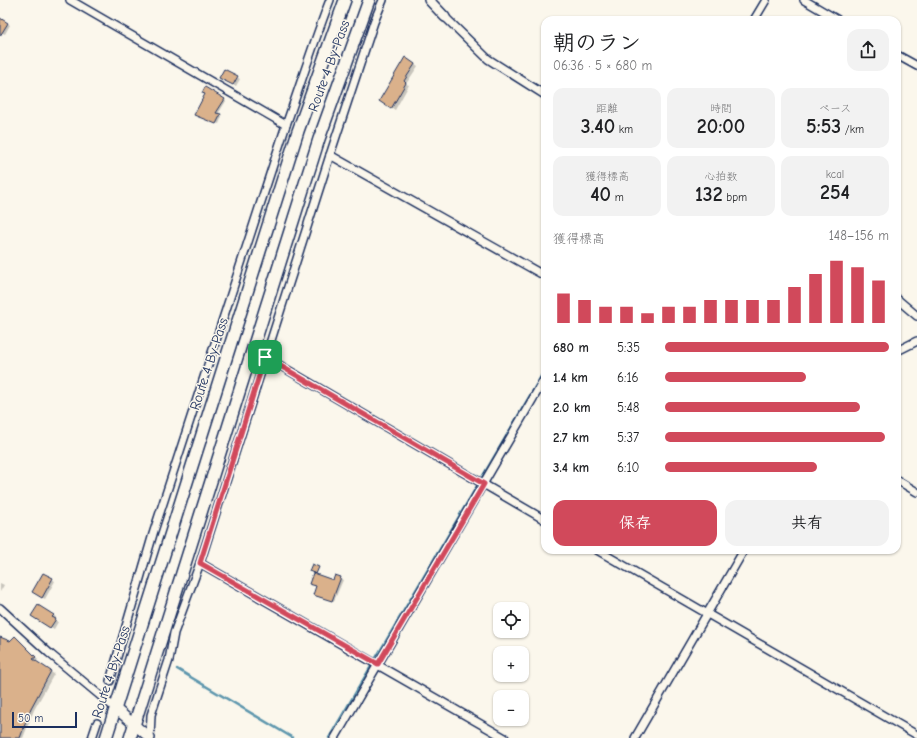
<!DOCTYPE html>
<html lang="ja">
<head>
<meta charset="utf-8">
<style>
  body { margin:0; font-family:"Comic Neue","Klee One",sans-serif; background:#f2f2f2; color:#202124; height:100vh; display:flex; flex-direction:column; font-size:15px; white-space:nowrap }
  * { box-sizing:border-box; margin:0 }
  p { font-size:13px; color:#757577 }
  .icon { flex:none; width:22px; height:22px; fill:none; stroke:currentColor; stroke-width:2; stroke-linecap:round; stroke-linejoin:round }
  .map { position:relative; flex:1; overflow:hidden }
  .details { position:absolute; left:541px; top:16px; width:360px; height:538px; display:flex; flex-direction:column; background:#fff; border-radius:12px; box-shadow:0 1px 3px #0004 }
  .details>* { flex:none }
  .buttons { position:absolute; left:493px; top:602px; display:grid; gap:8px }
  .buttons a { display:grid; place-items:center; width:36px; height:36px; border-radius:8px; background:#fff; box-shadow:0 1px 3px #0004; font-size:20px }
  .scale { position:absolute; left:12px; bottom:10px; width:65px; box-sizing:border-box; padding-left:4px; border:2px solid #1b2f5e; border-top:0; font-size:11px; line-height:14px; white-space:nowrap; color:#1b2f5e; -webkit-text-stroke:3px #fbf7ec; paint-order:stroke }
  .pin { position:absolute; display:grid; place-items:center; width:34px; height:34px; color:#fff; margin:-17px; border-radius:8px; box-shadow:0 2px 6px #0006 }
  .round { display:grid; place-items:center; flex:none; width:42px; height:42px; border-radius:12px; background:#f2f2f2 }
  .summary { display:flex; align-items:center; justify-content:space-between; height:68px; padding:0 12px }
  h1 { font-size:22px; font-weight:700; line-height:30px }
  .stats { display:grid; grid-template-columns:repeat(3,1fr); gap:6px; height:68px; padding:4px 12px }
  .stats div { display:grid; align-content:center; border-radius:10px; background:#f2f2f2; text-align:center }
  .stats b { font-size:20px; font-weight:700 }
  .stats small { font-size:11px; font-weight:400 }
  .stats p { font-size:11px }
  .chart { height:112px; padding:8px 12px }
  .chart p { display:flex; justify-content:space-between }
  .chart svg { width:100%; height:72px; margin-top:4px; stroke:#d1495b; stroke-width:6 }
  .primary-button { display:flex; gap:8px; margin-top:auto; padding:8px 12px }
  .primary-button a { flex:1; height:46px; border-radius:12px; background:#d1495b; color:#fff; font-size:16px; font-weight:700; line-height:46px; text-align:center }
  .primary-button a+a { background:#f2f2f2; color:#202124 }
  ul { padding:0 12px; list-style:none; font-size:13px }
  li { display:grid; grid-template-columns:64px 48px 1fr; align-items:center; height:30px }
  li i { height:10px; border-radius:5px; background:#d1495b }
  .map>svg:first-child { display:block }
  .shadow { fill:#0003 }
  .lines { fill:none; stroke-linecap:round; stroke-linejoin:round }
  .stream { stroke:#5d96ad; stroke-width:2.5 }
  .building { fill:#dab18b; stroke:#1b2f5e }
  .minor-casing { stroke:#1b2f5e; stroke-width:10 }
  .tertiary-casing { stroke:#1b2f5e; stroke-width:12 }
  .trunk-casing { stroke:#1b2f5e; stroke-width:14 }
  .minor { stroke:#fbf7ec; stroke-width:7 }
  .tertiary { stroke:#fbf7ec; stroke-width:9 }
  .trunk { stroke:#fbf7ec; stroke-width:11 }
  .route-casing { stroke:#fff; stroke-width:8 }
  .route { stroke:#d1495b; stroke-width:5 }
  .labels { text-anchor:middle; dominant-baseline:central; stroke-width:3; stroke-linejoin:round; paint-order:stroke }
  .street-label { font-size:14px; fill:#1b2f5e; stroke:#fbf7ec }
</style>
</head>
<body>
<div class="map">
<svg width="917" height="738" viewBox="0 0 917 738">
  <rect width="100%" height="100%" fill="#fbf7ec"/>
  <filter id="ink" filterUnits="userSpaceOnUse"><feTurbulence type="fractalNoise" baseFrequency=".025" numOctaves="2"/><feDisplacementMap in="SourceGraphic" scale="8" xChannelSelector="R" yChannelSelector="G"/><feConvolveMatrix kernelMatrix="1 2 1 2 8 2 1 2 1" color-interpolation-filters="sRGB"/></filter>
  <g filter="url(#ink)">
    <g class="shadow">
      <polygon points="0,19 10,25 5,34 0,32"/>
      <polygon points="405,58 418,66 406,84 409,85 395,110 380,100"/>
      <polygon points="224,70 240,79 236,86 220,77"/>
      <polygon points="206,88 226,101 218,114 222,116 219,124 198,116 207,94"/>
      <polygon points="43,574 55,581 45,599 33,592"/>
      <polygon points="336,576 343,580 334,601 317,596 334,581"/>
      <polygon points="0,583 4,585 0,592"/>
      <polygon points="38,607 56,617 55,620 58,622 54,629 33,616"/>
      <polygon points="15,637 38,659 36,662 54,674 34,710 23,738 0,738 0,638 10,642"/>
    </g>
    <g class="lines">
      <g class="stream">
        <polyline points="750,20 762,0"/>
        <polyline points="177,669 293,738"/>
        <polyline points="329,738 545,370"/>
      </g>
    </g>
    <g class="building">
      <polygon points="0,18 8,23 0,36"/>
      <polygon points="405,57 415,64 404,81 406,83 391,109 379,101"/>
      <polygon points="224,69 238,76 233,85 219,78"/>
      <polygon points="205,87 225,99 216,113 221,114 216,124 194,115 205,94 202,93"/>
      <polygon points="312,564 319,567 316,574 309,571"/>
      <polygon points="43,573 53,578 42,598 32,592"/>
      <polygon points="313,573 333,580 335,575 341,577 332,601 313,595 316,586 309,584"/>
      <polygon points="38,605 54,615 52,617 56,619 50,628 31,616"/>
      <polygon points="15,636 36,657 33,659 51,671 31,708 20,738 0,738 0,637 10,641"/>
    </g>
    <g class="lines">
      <defs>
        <g id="minor">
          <polyline points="70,0 286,125"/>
          <polyline points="804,0 838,20"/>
          <polyline points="445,17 488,59 545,95"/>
          <polyline points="754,20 766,0"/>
          <polyline points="897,55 917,66"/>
          <polyline points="330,155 545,276"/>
          <polyline points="897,299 917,316"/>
          <polyline points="897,351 917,341"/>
          <polyline points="252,353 276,363 545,520"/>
          <polyline points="897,480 917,492"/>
          <polyline points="597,550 917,735"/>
          <polyline points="200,563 505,738"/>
          <polyline points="0,608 49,653 115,708"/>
          <path d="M110,681L153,534L286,125C301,83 314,41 330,0"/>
          <polyline points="92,738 97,723"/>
          <polyline points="150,738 151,715 169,660 174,633 200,563 330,155 374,22 383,0"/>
          <polyline points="335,738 545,378"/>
          <polyline points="635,738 744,550"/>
        </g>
        <g id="tertiary">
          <polyline points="429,0 445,17"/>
          <polyline points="115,708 150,738"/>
        </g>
        <g id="trunk">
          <polyline points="106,738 298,131 345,0"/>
          <polyline points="130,738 319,139 369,0"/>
        </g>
      </defs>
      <use href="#minor" class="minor-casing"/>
      <use href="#tertiary" class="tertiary-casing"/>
      <use href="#trunk" class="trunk-casing"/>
      <use href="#minor" class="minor"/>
      <use href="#tertiary" class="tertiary"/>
      <use href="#trunk" class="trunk"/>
    </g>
  </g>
  <g class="lines" filter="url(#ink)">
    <defs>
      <polygon id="route" points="265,357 484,484 378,664 200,563"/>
    </defs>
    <use href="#route" class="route-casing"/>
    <use href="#route" class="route"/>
  </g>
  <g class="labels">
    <g class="street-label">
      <text transform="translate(329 66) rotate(-70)">Route 4 By-Pass</text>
      <text transform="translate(209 364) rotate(-72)">Route 4 By-Pass</text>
      <text transform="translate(111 672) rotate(-72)">Route 4 By-Pass</text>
    </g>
  </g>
</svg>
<div class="buttons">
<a><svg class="icon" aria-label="locate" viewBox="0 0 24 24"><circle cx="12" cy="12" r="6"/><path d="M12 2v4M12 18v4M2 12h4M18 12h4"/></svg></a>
<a>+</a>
<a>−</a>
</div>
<div class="scale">50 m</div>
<div class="pin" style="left:265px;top:357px;background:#1e9e55"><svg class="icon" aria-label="arrive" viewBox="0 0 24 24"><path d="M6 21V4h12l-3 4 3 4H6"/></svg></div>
<section class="details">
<div class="summary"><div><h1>朝のラン</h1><p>06:36 · 5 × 680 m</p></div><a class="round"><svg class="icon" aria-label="share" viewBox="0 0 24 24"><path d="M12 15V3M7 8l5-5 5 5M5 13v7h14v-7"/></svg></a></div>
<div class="stats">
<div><p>距離</p><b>3.40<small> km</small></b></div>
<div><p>時間</p><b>20:00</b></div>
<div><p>ペース</p><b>5:53<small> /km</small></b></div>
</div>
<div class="stats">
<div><p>獲得標高</p><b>40<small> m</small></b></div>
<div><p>心拍数</p><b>132<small> bpm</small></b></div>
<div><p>kcal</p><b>254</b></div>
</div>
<div class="chart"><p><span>獲得標高</span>148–156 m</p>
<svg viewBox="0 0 160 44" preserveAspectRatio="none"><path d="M5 44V26M15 44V30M25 44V34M35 44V34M45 44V38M55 44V34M65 44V34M75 44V30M85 44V30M95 44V30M105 44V30M115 44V22M125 44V14M135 44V6M145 44V10M155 44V18"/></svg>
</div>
<ul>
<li><b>680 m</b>5:35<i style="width:100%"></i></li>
<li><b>1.4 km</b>6:16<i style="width:63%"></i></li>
<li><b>2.0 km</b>5:48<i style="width:87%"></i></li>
<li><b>2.7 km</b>5:37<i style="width:98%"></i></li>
<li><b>3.4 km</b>6:10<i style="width:68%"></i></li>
</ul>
<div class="primary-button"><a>保存</a><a>共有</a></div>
</section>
</div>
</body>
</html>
